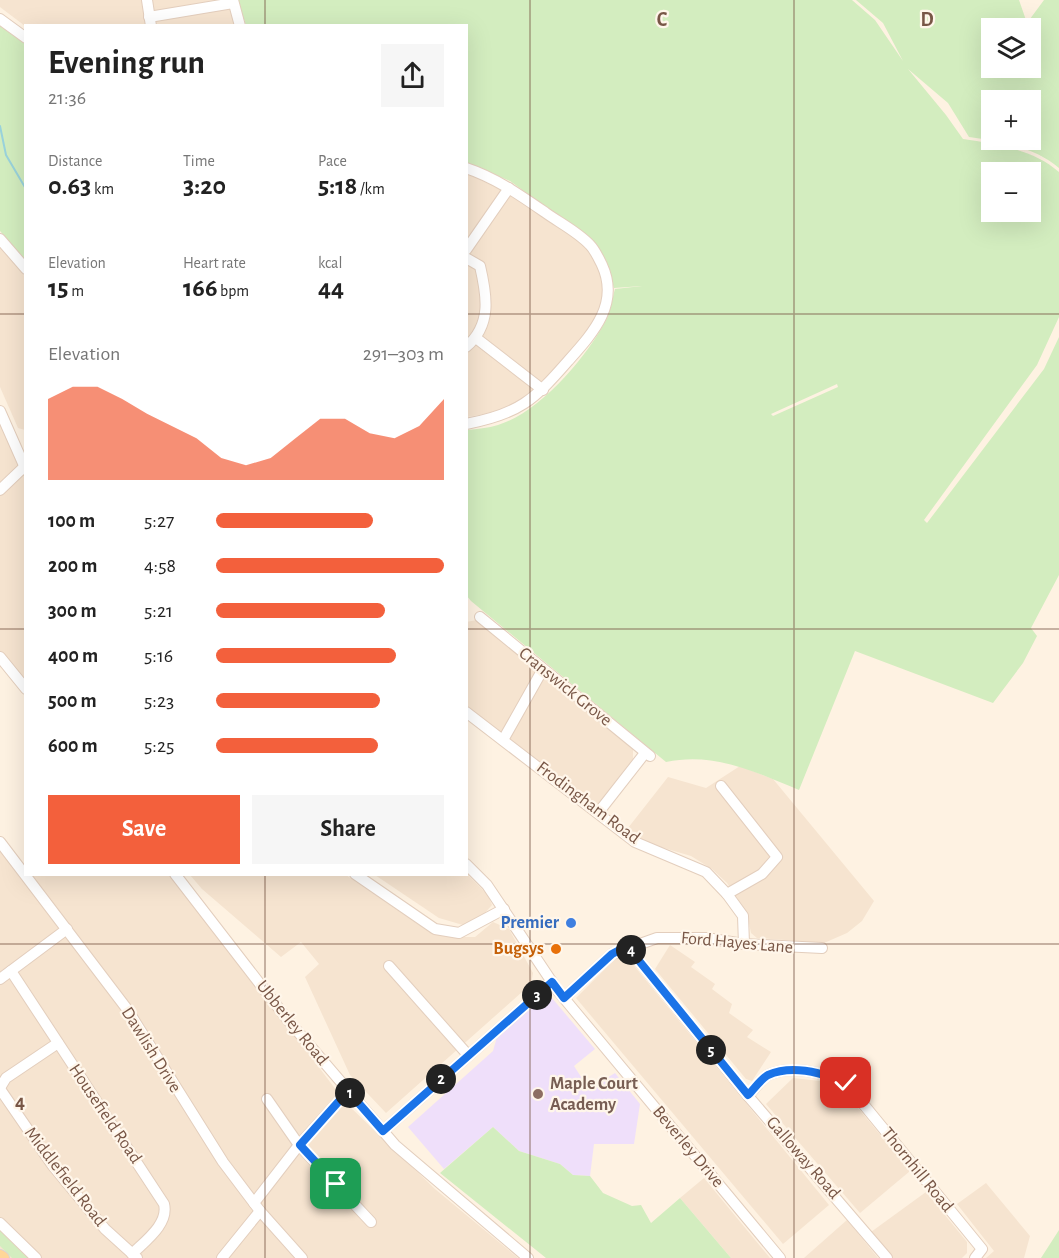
<!DOCTYPE html>
<html lang="en">
<head>
<meta charset="utf-8">
<style>
  body { margin:0; font-family:"Alegreya Sans",sans-serif; background:#f6f6f6; color:#222; height:100vh; display:flex; flex-direction:column; font-size:22px; white-space:nowrap }
  * { box-sizing:border-box; margin:0 }
  p { font-size:20px; color:#767676 }
  .icon { flex:none; width:33px; height:33px; fill:none; stroke:currentColor; stroke-width:2; stroke-linecap:round; stroke-linejoin:round }
  .map { position:relative; flex:1; overflow:hidden }
  .sheet { position:absolute; left:24px; top:24px; width:444px; height:852px; display:flex; flex-direction:column; background:#fff; border-radius:0px; box-shadow:0 6px 24px #0002 }
  .sheet>* { flex:none }
  .controls { position:absolute; left:981px; top:18px; display:grid; gap:12px }
  .controls a { display:grid; place-items:center; width:60px; height:60px; border-radius:0px; background:#fff; box-shadow:0 6px 24px #0002; font-size:30px }
  .pin { position:absolute; display:grid; place-items:center; width:51px; height:51px; color:#fff; margin:-26px; border-radius:12px; box-shadow:0 3px 9px #0006 }
  .km { position:absolute; width:30px; height:30px; margin:-15px; border-radius:50%; background:#222; color:#fff; font-size:16px; line-height:30px; text-align:center }
  .round { display:grid; place-items:center; flex:none; width:63px; height:63px; border-radius:0px; background:#f6f6f6 }
  .overview { display:flex; align-items:center; justify-content:space-between; height:102px; padding:0 24px }
  h1 { font-size:33px; font-weight:600; line-height:45px }
  .stats { display:grid; grid-template-columns:repeat(3,1fr); gap:9px; height:102px; padding:6px 24px }
  .stats div { display:grid; align-content:center }
  .stats b { font-size:26px; font-weight:600 }
  .stats small { font-size:16px; font-weight:400 }
  .stats p { font-size:16px }
  .chart { height:168px; padding:12px 24px }
  .chart p { display:flex; justify-content:space-between }
  .chart svg { width:100%; height:108px; margin-top:6px; fill:#f3603c; opacity:.7 }
  .action { display:flex; gap:12px; margin-top:auto; padding:12px 24px }
  .action a { flex:1; height:69px; border-radius:0px; background:#f3603c; color:#fff; font-size:24px; font-weight:600; line-height:69px; text-align:center }
  .action a+a { background:#f6f6f6; color:#222 }
  ul { padding:0 24px; list-style:none; font-size:20px }
  li { display:grid; grid-template-columns:96px 72px 1fr; align-items:center; height:45px }
  li i { height:15px; border-radius:8px; background:#f3603c }
  .map>svg:first-child { display:block }
  .residential { fill:#f6e4d0 }
  .education { fill:#efdffa }
  .green { fill:#d3edbf; fill-rule:evenodd }
  .lines { fill:none; stroke-linecap:round; stroke-linejoin:round }
  .stream { stroke:#9ad3dc; stroke-width:2 }
  .minor-casing { stroke:#e3cebd; stroke-width:12 }
  .major-casing { stroke:#dcd3cf; stroke-width:14 }
  .minor { stroke:#fff; stroke-width:10 }
  .major { stroke:#ffd698; stroke-width:12 }
  .route-casing { stroke:#fff; stroke-width:12 }
  .route { stroke:#1a73e8; stroke-width:8 }
  .grid { fill:none; stroke:#785646; stroke-width:1.5; stroke-opacity:0.55 }
  .shop-dot { fill:#3f7fe0; stroke:#fff6ea; stroke-width:2 }
  .food-dot { fill:#e8710a; stroke:#fff6ea; stroke-width:2 }
  .education-dot { fill:#8d6e63; stroke:#fff6ea; stroke-width:2 }
  .labels { text-anchor:middle; dominant-baseline:central; stroke-width:4.5; stroke-linejoin:round; paint-order:stroke }
  .street-label { font-size:18px; fill:#785646; stroke:#fff6ea }
  .shop-label { font-size:18px; font-weight:bold; fill:#366cbe; stroke:#fff6ea; text-anchor:end }
  .food-label { font-size:18px; font-weight:bold; fill:#c56008; stroke:#fff6ea; text-anchor:end }
  .education-label { font-size:18px; font-weight:bold; fill:#785e54; stroke:#fff6ea; text-anchor:start }
  .grid-label { font-size:20px; text-anchor:middle; font-weight:bold; fill:#785646; stroke:#fff6ea; stroke-width:4.5; stroke-linejoin:round; paint-order:stroke }
</style>
</head>
<body>
<div class="map">
<svg width="1059" height="1258" viewBox="0 0 1059 1258">
  <rect width="100%" height="100%" fill="#fef2e2"/>
  <g class="residential">
    <polygon points="0,0 228,0 237,25 25,26 0,7"/>
    <polygon points="466,173 495,183 583,244 595,261 604,283 602,304 594,323 550,376 523,400 503,411 467,417"/>
    <polygon points="0,245 25,277 25,430 18,428 0,387"/>
    <polygon points="0,413 25,470 25,689 0,657"/>
    <polygon points="477,620 633,749 633,759 599,804 590,801 467,708 466,622"/>
    <polygon points="740,766 773,779 874,901 862,921 847,933 824,943 757,938 751,933 747,913 727,883 712,869 691,856 647,843 628,828 668,777 706,788"/>
    <polygon points="0,847 29,880 36,874 175,875 345,1102 435,1189 518,1258 0,1258"/>
    <polygon points="467,874 488,895 492,905 483,915 463,925 439,918 375,875"/>
    <polygon points="190,875 346,875 428,931 451,937 475,937 493,922 509,929 533,973 531,984 386,1113 350,1075 305,977 319,964 301,942 281,957 202,889"/>
    <polygon points="670,945 695,962 691,967 715,984 712,989 732,1004 729,1013 753,1030 747,1037 771,1052 752,1081 746,1079 655,969"/>
    <polygon points="617,957 627,957 829,1205 783,1244 576,998"/>
    <polygon points="793,1078 820,1081 844,1091 910,1171 860,1213 766,1104"/>
    <polygon points="704,1178 770,1258 731,1258 680,1198"/>
    <polygon points="986,1183 1030,1236 1024,1258 986,1258 994,1251 957,1204"/>
    <polygon points="926,1192 967,1242 967,1253 962,1258 893,1258 871,1232"/>
    <polygon points="847,1220 878,1258 804,1258"/>
  </g>
  <polygon class="education" points="542,997 552,998 595,1049 574,1066 585,1083 597,1084 615,1073 640,1104 634,1144 594,1144 590,1176 573,1175 560,1164 519,1151 493,1127 444,1169 408,1127 493,1051 497,1037"/>
  <g class="green">
    <path d="M237,0H852L875,20L903,61L883,23L856,0H1019L1027,23L1044,0H1059V168C1035,147 1000,141 969,137L948,103L908,69L946,115L963,139C996,144 1033,149 1059,172V317L1037,365L924,520L927,523L1044,369L1059,337V575L1031,628L1037,636L1023,663L993,703L855,651L799,790C755,772 715,752 666,762L471,601L466,595L467,430C477,429 488,428 498,425C539,413 587,357 606,320C611,311 612,299 615,289L642,286L614,288L606,260L594,242L510,181L467,163L466,26L246,25ZM992,28H1030V68H992ZM992,100H1030V140H992ZM992,172H1030V212H992ZM837,384L838,387L773,416L771,414Z"/>
    <polygon points="0,25 25,44 25,260 0,231"/>
    <polygon points="493,1127 519,1151 560,1164 573,1175 590,1176 603,1193 632,1206 641,1205 651,1223 680,1198 731,1258 546,1258 440,1173"/>
    <polygon points="0,1227 32,1258 12,1258 0,1246"/>
    <polygon points="1059,1230 1059,1258 1041,1258"/>
  </g>
  <g class="lines">
    <polyline class="stream" points="0,126 6,155 26,189"/>
    <defs>
      <g id="minor">
        <polyline points="147,0 151,26"/>
        <polyline points="233,0 240,26"/>
        <polyline points="149,17 233,3"/>
        <polyline points="0,19 26,38"/>
        <path d="M466,168C496,178 520,195 546,213C560,223 578,232 590,245C595,250 599,259 602,265C620,304 593,333 568,361C534,400 519,414 466,424"/>
        <polyline points="0,239 26,269"/>
        <polyline points="466,250 509,188"/>
        <path d="M466,258L480,266C487,296 492,325 466,347"/>
        <polyline points="476,338 543,390"/>
        <polyline points="0,411 26,470"/>
        <polyline points="0,490 24,467"/>
        <polyline points="480,617 650,756"/>
        <polyline points="0,657 26,689"/>
        <polyline points="466,712 635,842 706,872 727,894 743,916 744,944"/>
        <polyline points="503,740 543,669"/>
        <polyline points="721,786 777,857 762,874 727,894"/>
        <polyline points="598,813 645,753"/>
        <polyline points="0,842 127,1009 223,1162 260,1211 302,1258"/>
        <polyline points="466,864 487,885 558,991 780,1258"/>
        <polyline points="175,874 287,1019 395,1145 528,1258"/>
        <polyline points="355,874 435,929 459,933 504,909"/>
        <polyline points="627,946 748,1096 887,1258"/>
        <polyline points="389,966 468,1055"/>
        <path d="M11,971L164,1204C169,1224 145,1241 132,1254"/>
        <polyline points="0,979 67,929"/>
        <polyline points="564,998 612,954 657,938 706,938 744,944 822,948"/>
        <polyline points="0,1088 6,1078 58,1043"/>
        <polyline points="0,1089 53,1166 105,1229 137,1258"/>
        <path d="M748,1096C754,1089 761,1079 768,1075C793,1064 823,1073 846,1083L982,1249L975,1258"/>
        <polyline points="267,1099 299,1145 371,1222"/>
        <polyline points="383,1131 552,982"/>
        <polyline points="254,1203 299,1145 348,1091"/>
        <polyline points="0,1223 36,1258"/>
        <polyline points="222,1258 260,1211"/>
      </g>
      <polyline id="major" points="0,1256 3,1258"/>
    </defs>
    <use href="#minor" class="minor-casing"/>
    <use href="#major" class="major-casing"/>
    <use href="#minor" class="minor"/>
    <use href="#major" class="major"/>
  </g>
  <g class="lines">
    <defs>
      <path id="route" d="M336,1184L300,1145L348,1091L383,1131L552,982L564,998L612,954L627,946L748,1095C754,1089 761,1079 768,1075C793,1064 823,1073 846,1083"/>
    </defs>
    <use href="#route" class="route-casing"/>
    <use href="#route" class="route"/>
  </g>
  <path class="grid" d="M265,0V26M530,0V1258M794,0V1258M0,314H26M466,314H1059M0,629H26M466,629H1059M265,874V1258M0,944H1059"/>
  <circle class="shop-dot" cx="571" cy="923" r="6"/>
  <circle class="food-dot" cx="556" cy="949" r="6"/>
  <circle class="education-dot" cx="538" cy="1094" r="6"/>
  <g class="labels">
    <g class="street-label">
      <text transform="translate(565 687) rotate(39)">Cranswick Grove</text>
      <text transform="translate(588 803) rotate(37)">Frodingham Road</text>
      <text transform="translate(737 943) rotate(5)">Ford Hayes Lane</text>
      <text transform="translate(292 1023) rotate(51)">Ubberley Road</text>
      <text transform="translate(151 1050) rotate(58)">Dawlish Drive</text>
      <text transform="translate(105 1114) rotate(56)">Housefield Road</text>
      <text transform="translate(688 1147) rotate(50)">Beverley Drive</text>
      <text transform="translate(803 1158) rotate(49)">Galloway Road</text>
      <text transform="translate(917 1170) rotate(51)">Thornhill Road</text>
      <text transform="translate(65 1177) rotate(52)">Middlefield Road</text>
    </g>
    <g class="shop-label">
      <text x="559" y="923">Premier</text>
    </g>
    <g class="food-label">
      <text x="544" y="949">Bugsys</text>
    </g>
    <g class="education-label">
      <text x="550" y="1084">Maple Court<tspan x="550" dy="21">Academy</tspan></text>
    </g>
  </g>
  <g class="grid-label">
    <text x="662" y="26">C</text>
    <text x="927" y="26">D</text>
    <text x="20" y="1108">4</text>
  </g>
</svg>
<div class="controls">
<a><svg class="icon" aria-label="layers" viewBox="0 0 24 24"><path d="M12 4l9 5-9 5-9-5zM3 14l9 5 9-5"/></svg></a>
<a>+</a>
<a>−</a>
</div>
<div class="pin" style="left:336px;top:1184px;background:#1e9e55"><svg class="icon" aria-label="arrive" viewBox="0 0 24 24"><path d="M6 21V4h12l-3 4 3 4H6"/></svg></div>
<div class="pin" style="left:846px;top:1083px;background:#d93025"><svg class="icon" aria-label="check" viewBox="0 0 24 24"><path d="M5 12l5 5 9-10"/></svg></div>
<b class="km" style="left:350px;top:1093px">1</b>
<b class="km" style="left:441px;top:1079px">2</b>
<b class="km" style="left:537px;top:995px">3</b>
<b class="km" style="left:631px;top:950px">4</b>
<b class="km" style="left:711px;top:1050px">5</b>
<section class="sheet">
<div class="overview"><div><h1>Evening run</h1><p>21:36</p></div><a class="round"><svg class="icon" aria-label="share" viewBox="0 0 24 24"><path d="M12 15V3M7 8l5-5 5 5M5 13v7h14v-7"/></svg></a></div>
<div class="stats">
<div><p>Distance</p><b>0.63<small> km</small></b></div>
<div><p>Time</p><b>3:20</b></div>
<div><p>Pace</p><b>5:18<small> /km</small></b></div>
</div>
<div class="stats">
<div><p>Elevation</p><b>15<small> m</small></b></div>
<div><p>Heart rate</p><b>166<small> bpm</small></b></div>
<div><p>kcal</p><b>44</b></div>
</div>
<div class="chart"><p><span>Elevation</span>291–303 m</p>
<svg viewBox="0 0 160 44" preserveAspectRatio="none"><path d="M0 44V11L10 6L20 6L30 11L40 17L50 22L60 27L70 35L80 38L90 35L100 27L110 19L120 19L130 25L140 27L150 22L160 11V44z"/></svg>
</div>
<ul>
<li><b>100 m</b>5:27<i style="width:69%"></i></li>
<li><b>200 m</b>4:58<i style="width:100%"></i></li>
<li><b>300 m</b>5:21<i style="width:74%"></i></li>
<li><b>400 m</b>5:16<i style="width:79%"></i></li>
<li><b>500 m</b>5:23<i style="width:72%"></i></li>
<li><b>600 m</b>5:25<i style="width:71%"></i></li>
</ul>
<div class="action"><a>Save</a><a>Share</a></div>
</section>
</div>
</body>
</html>
